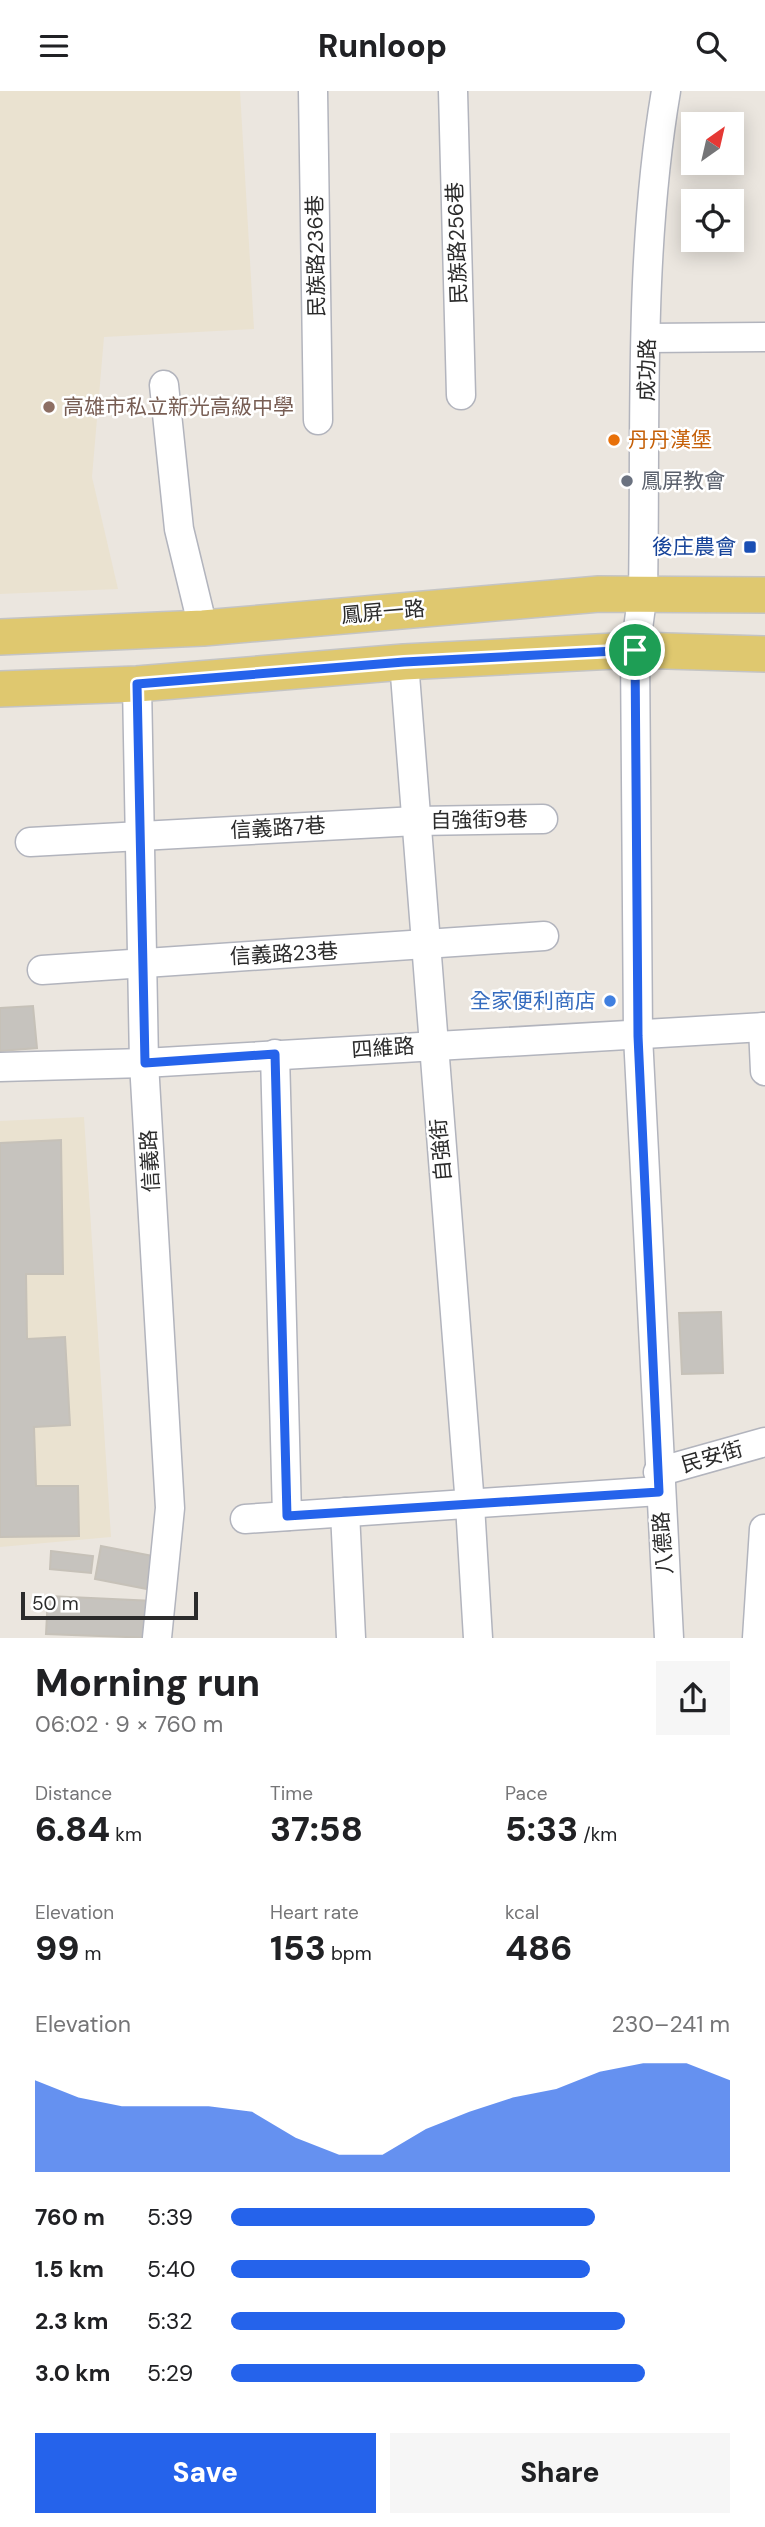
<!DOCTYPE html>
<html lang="en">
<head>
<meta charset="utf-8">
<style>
  body { margin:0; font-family:"DM Sans","Noto Sans TC",sans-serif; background:#f6f6f6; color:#202124; height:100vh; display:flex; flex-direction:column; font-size:26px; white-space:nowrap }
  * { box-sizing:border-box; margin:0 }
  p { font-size:23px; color:#757577 }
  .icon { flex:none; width:38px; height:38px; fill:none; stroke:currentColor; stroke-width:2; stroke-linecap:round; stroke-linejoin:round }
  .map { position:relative; height:1547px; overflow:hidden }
  .drawer { display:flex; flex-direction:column; background:#fff; flex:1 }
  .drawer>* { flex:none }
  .needle { width:46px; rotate:34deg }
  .fabs { position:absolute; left:681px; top:21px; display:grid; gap:14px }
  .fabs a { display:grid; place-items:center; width:63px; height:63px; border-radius:0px; background:#fff; box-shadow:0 4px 18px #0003; font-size:35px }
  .scale { position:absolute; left:21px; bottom:18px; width:177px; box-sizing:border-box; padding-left:7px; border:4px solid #2b2b2b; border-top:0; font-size:19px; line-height:24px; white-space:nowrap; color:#2b2b2b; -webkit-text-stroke:5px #fff; paint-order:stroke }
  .pin { position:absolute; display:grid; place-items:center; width:60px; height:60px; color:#fff; margin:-30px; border:4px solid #fff; border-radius:50%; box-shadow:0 2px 7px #0007 }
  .round { display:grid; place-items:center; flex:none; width:74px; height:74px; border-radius:0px; background:#f6f6f6 }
  .summary { display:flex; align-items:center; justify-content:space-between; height:119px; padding:0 35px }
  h1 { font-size:38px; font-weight:800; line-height:52px }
  .stats { display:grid; grid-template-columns:repeat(3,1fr); gap:10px; height:119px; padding:7px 35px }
  .stats div { display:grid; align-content:center }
  .stats b { font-size:35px; font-weight:800 }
  .stats small { font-size:19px; font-weight:400 }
  .stats p { font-size:19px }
  .chart { height:196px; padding:14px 35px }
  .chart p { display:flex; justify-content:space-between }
  .chart svg { width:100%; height:126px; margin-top:7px; fill:#2563eb; opacity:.7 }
  .button { display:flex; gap:14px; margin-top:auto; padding:14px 35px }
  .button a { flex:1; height:80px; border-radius:0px; background:#2563eb; color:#fff; font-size:28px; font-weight:800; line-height:80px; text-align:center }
  .button a+a { background:#f6f6f6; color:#202124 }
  ul { padding:0 35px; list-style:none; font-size:23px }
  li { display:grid; grid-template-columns:112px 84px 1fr; align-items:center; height:52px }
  li i { height:18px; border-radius:9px; background:#2563eb }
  header { display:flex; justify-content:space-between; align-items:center; height:91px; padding:0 35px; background:#fff; font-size:32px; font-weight:800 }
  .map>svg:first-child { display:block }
  .education { fill:#eae2d0 }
  .building { fill:#c6c3be; stroke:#c6c1b8; stroke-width:2 }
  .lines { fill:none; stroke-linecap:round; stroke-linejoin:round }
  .minor-casing { stroke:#b2b4bd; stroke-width:31 }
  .major-casing { stroke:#c4c4c4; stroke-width:38 }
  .minor { stroke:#fff; stroke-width:28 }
  .major { stroke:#dfc86f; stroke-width:35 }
  .route-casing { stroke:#fff; stroke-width:14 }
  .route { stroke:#2563eb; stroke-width:9 }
  .education-dot { fill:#8d6e63; stroke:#fff; stroke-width:2.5 }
  .food-dot { fill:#e8710a; stroke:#fff; stroke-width:2.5 }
  .worship-dot { fill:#6b7280; stroke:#fff; stroke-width:2.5 }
  .transit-dot { fill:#1a4fb4; stroke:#fff; stroke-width:2.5 }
  .shop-dot { fill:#3f7fe0; stroke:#fff; stroke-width:2.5 }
  .labels { text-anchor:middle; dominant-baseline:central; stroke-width:5; stroke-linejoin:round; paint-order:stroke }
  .street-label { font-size:21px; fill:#2b2b2b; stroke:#fff }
  .education-label { font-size:21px; fill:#785e54; stroke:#fff; text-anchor:start }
  .food-label { font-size:21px; fill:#c56008; stroke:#fff; text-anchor:start }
  .worship-label { font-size:21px; fill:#5b616d; stroke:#fff; text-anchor:start }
  .transit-label { font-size:21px; fill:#164399; stroke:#fff; text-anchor:end }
  .shop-label { font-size:21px; fill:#366cbe; stroke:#fff; text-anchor:end }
</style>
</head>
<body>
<header><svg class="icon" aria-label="menu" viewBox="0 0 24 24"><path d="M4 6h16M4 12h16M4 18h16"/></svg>Runloop<svg class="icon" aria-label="search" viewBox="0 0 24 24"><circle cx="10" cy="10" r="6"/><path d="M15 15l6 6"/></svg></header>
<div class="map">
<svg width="765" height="1547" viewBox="0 0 765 1547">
  <rect width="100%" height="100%" fill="#ebe6df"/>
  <g class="education">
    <polygon points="0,0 240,0 254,238 104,246 92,386 118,498 0,503"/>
    <polygon points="84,1026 111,1446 0,1456 0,1030"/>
  </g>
  <g class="building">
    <polygon points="33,915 37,957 0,960 0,917"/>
    <polygon points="61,1049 63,1183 26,1183 27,1248 65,1246 70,1334 34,1336 36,1395 78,1395 79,1445 0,1446 0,1052"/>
    <polygon points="721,1221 723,1282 682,1283 679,1222"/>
    <polygon points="101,1455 153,1465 147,1498 95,1488"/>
    <polygon points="51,1460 93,1465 91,1482 50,1478"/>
    <polygon points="48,1505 154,1510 152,1547 46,1543"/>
  </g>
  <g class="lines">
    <defs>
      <g id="minor">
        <polyline points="313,0 318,329"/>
        <polyline points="453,0 461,304"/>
        <path d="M666,0C638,165 646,334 643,501L635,559L638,945L669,1547"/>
        <polyline points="647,247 765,246"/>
        <polyline points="164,294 179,438 203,537"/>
        <polyline points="404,571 470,1414 478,1547"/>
        <polyline points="137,593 144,972 170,1417 157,1547"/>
        <polyline points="30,751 416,730 543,728"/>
        <polyline points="42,879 544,845"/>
        <polyline points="763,936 765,980"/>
        <polyline points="275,963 287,1425"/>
        <polyline points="0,976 144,972 765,936"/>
        <polyline points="658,1381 765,1351"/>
        <polyline points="345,1421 351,1547"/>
        <polyline points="245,1428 659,1400"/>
        <polyline points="757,1547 764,1438"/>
      </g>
      <g id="major">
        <polyline points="0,546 203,537 599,503 765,504"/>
        <polyline points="0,598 137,593 404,571 635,559 765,563"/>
      </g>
    </defs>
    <use href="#minor" class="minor-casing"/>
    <use href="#major" class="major-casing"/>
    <use href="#minor" class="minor"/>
    <use href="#major" class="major"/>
  </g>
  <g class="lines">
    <defs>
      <polygon id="route" points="635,559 638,945 659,1401 287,1425 275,963 145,972 137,593 404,571"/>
    </defs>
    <use href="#route" class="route-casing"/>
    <use href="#route" class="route"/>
  </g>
  <circle class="education-dot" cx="49" cy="316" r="7"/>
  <circle class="food-dot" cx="614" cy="349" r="7"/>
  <circle class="worship-dot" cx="627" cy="390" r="7"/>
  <rect class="transit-dot" x="743" y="449" width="14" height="14" rx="3.5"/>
  <circle class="shop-dot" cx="610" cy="910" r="7"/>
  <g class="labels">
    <g class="street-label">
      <text transform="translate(457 152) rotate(-92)">民族路256巷</text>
      <text transform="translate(316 165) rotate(-91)">民族路236巷</text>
      <text transform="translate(647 279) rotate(-89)">成功路</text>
      <text transform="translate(383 521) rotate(-5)">鳳屏一路</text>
      <text transform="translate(479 729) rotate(-1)">自強街9巷</text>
      <text transform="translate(278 737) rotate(-3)">信義路7巷</text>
      <text transform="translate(284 863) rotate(-3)">信義路23巷</text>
      <text transform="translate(383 957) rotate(-4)">四維路</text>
      <text transform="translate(441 1059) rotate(-95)">自強街</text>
      <text transform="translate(150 1070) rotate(-93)">信義路</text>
      <text transform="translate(712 1366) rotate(-16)">民安街</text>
      <text transform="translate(663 1452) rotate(-94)">八德路</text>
    </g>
    <g class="education-label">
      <text x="63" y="316">高雄市私立新光高級中學</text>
    </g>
    <g class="food-label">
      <text x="628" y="349">丹丹漢堡</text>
    </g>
    <g class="worship-label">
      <text x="641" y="390">鳳屏教會</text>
    </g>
    <g class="transit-label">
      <text x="736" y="456">後庄農會</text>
    </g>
    <g class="shop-label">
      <text x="596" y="910">全家便利商店</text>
    </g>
  </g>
</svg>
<div class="fabs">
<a><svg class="needle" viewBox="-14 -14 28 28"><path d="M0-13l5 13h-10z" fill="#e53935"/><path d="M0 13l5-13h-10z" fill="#757577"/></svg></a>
<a><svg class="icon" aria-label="locate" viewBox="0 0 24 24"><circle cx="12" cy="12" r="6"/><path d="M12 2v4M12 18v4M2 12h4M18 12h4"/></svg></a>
</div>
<div class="scale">50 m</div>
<div class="pin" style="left:635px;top:559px;background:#1e9e55"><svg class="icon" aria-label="arrive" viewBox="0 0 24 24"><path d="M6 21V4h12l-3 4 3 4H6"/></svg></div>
</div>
<section class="drawer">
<div class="summary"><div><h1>Morning run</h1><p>06:02 · 9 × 760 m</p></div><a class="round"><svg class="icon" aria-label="share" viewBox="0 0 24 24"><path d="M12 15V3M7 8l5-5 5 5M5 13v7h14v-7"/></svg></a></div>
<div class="stats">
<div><p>Distance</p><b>6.84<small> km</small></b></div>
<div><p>Time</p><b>37:58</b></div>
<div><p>Pace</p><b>5:33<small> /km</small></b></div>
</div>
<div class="stats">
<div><p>Elevation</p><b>99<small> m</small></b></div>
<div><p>Heart rate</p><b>153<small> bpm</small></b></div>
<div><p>kcal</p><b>486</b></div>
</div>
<div class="chart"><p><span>Elevation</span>230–241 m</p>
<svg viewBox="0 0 160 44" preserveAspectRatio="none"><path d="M0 44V12L10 18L20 21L30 21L40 21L50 23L60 32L70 38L80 38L90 29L100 23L110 18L120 15L130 9L140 6L150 6L160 12V44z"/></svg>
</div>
<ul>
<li><b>760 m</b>5:39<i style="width:73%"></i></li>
<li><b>1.5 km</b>5:40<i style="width:72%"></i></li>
<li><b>2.3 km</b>5:32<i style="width:79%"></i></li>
<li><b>3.0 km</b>5:29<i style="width:83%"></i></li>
</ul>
<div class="button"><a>Save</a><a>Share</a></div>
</section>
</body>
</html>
